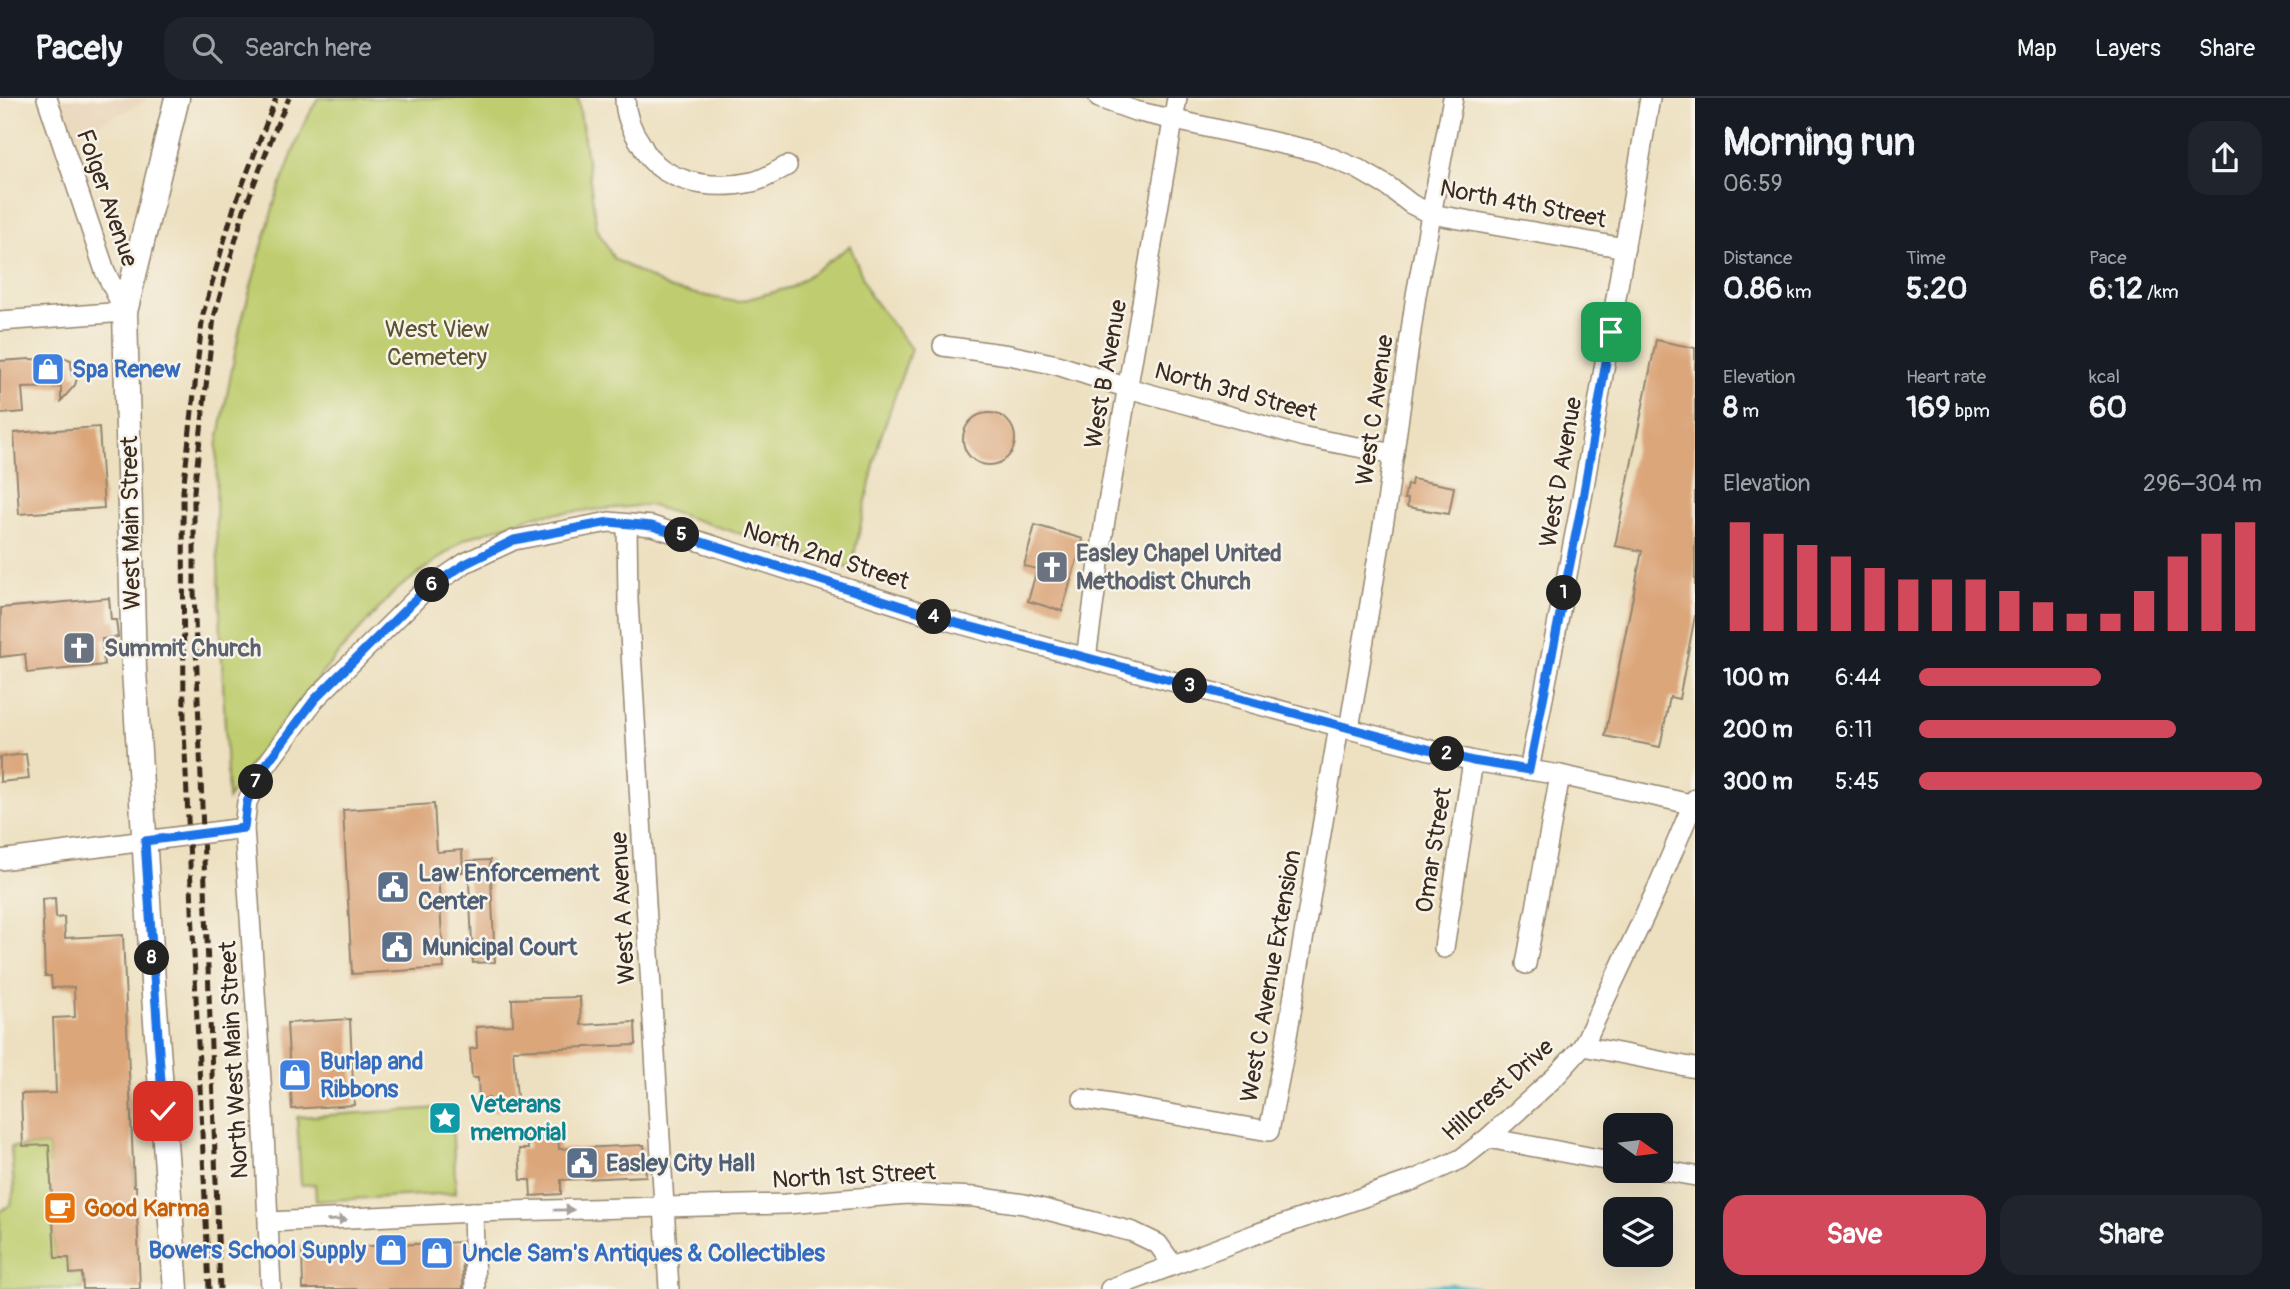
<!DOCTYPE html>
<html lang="en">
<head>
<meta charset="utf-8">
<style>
  body { margin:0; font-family:Pangolin,sans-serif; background:#20242c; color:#f1f3f6; height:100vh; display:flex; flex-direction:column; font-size:26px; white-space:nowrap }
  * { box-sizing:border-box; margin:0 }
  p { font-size:23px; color:#9ea1a6 }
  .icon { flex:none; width:38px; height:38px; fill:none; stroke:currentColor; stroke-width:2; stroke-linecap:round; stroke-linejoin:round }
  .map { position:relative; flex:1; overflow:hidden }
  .details { display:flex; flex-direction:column; background:#171b24; width:595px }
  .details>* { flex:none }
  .needle { width:46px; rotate:104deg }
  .buttons { position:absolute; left:1603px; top:1015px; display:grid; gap:14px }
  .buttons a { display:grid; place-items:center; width:70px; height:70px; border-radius:14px; background:#171b24; box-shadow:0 7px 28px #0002; font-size:35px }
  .pin { position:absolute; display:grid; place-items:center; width:60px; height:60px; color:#fff; margin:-30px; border-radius:14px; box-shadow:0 4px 10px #0006 }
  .km { position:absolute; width:35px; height:35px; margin:-18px; border-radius:50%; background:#222; color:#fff; font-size:19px; line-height:35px; text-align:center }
  .round { display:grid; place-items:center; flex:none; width:74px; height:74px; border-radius:21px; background:#20242c }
  .summary { display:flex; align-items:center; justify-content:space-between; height:119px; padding:0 28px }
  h1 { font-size:38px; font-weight:800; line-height:52px }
  .metrics { display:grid; grid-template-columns:repeat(3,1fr); gap:10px; height:119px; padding:7px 28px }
  .metrics div { display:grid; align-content:center }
  .metrics b { font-size:30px; font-weight:800 }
  .metrics small { font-size:19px; font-weight:400 }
  .metrics p { font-size:19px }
  .chart { height:196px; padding:14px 28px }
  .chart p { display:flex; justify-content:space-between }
  .chart svg { width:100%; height:126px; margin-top:7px; stroke:#d1495b; stroke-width:6 }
  .primary-button { display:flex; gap:14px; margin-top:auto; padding:14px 28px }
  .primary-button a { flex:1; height:80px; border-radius:21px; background:#d1495b; color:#fff; font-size:28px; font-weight:800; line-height:80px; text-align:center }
  .primary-button a+a { background:#20242c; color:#f1f3f6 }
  ul { padding:0 28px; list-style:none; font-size:23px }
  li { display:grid; grid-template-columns:112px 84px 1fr; align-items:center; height:52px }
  li i { height:18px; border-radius:9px; background:#d1495b }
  header { display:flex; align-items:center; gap:42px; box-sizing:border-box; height:98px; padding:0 35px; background:#171b24; border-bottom:2px solid #363941 }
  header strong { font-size:33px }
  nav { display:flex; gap:38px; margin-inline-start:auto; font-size:24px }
  .search { width:490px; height:63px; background:#20242c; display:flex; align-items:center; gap:18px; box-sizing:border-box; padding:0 24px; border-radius:21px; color:#9ea1a6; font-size:26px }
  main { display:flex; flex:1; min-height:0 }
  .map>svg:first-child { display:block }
  .built { fill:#e9d4b8 }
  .green { fill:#bfcd6f; stroke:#7d7c46; stroke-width:2 }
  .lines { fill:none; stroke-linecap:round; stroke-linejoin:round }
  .stream { stroke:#3cadb4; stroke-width:5 }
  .building { fill:#dba67a }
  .minor-casing { stroke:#94856f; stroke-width:22 }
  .major-casing { stroke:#94856f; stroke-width:27 }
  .minor { stroke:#fff; stroke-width:19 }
  .major { stroke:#fff; stroke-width:24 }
  .rail { stroke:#3b2a1e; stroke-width:5; stroke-dasharray:10 5; stroke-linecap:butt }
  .oneway { fill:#a79f9a }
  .route-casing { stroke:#fff; stroke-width:14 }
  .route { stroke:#1a73e8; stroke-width:9 }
  .labels { text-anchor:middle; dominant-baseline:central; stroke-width:5; stroke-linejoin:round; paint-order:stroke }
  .street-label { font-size:24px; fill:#3b2a1e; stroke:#f7f3e8 }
  .park-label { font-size:24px; fill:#5c5332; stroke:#f7f3e8 }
  .shop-label { font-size:24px; font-weight:bold; fill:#366cbe; stroke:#f7f3e8; text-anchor:start }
  .worship-label { font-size:24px; font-weight:bold; fill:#5b616d; stroke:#f7f3e8; text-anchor:start }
  .service-label { font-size:24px; font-weight:bold; fill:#4e5e75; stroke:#f7f3e8; text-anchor:start }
  .culture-label { font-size:24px; font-weight:bold; fill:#0d838f; stroke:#f7f3e8; text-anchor:start }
  .food-label { font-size:24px; font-weight:bold; fill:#c56008; stroke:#f7f3e8; text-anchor:start }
</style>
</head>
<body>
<header>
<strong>Pacely</strong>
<div class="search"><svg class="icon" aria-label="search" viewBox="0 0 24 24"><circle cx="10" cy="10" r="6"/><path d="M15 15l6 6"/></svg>Search here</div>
<nav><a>Map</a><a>Layers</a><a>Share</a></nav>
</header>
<main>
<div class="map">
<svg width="1695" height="1191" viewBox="0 0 1695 1191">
  <rect width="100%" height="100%" fill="#f7f3e8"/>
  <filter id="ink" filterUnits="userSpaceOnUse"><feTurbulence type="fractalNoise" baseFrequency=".0143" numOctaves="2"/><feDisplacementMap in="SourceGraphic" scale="14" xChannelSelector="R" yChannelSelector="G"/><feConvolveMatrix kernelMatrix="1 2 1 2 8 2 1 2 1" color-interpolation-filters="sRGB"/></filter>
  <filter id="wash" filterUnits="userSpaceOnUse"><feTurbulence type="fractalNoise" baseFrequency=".00686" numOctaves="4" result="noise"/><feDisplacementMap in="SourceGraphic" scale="28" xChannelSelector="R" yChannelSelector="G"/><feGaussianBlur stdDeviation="1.57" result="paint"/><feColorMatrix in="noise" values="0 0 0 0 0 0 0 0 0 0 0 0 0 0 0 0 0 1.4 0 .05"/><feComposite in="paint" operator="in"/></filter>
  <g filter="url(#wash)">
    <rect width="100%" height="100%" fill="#ede0c0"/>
    <polygon class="built" points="62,0 146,0 145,4 75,37"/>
    <g class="green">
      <polygon points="318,0 578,0 597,131 614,161 671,191 737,204 792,189 850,148 869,196 911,251 879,344 851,471 649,407 537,417 465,441 395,493 337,557 258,655 228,701 216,421 217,349 240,229 256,170 276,99 303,28"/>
      <polygon points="440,1010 441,1024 452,1024 456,1095 316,1103 315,1086 301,1087 297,1019"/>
      <polygon points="49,1047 50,1066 133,1062 136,1088 52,1092 55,1160 69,1160 70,1176 82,1175 83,1191 0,1191 0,1114 11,1106 14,1092 11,1049"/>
    </g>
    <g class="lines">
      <polyline class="stream" points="1399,1191 1451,1187 1478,1191"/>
    </g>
    <g id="blocks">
      <g class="building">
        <polygon points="1656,242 1695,250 1695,518 1679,601 1670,599 1660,649 1605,638 1642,453 1615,448"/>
        <polygon points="62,259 71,262 72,277 78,277 75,287 61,303 61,289 22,290 24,314 0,316 0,263 30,261 58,263"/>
        <circle cx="989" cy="341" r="26"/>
        <polygon points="99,329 104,410 19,416 14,335"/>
        <polygon points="1412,381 1454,389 1449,416 1407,409 1408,401 1404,401 1407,387 1411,387"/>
        <polygon points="1035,427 1083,441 1062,513 1028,503 1037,471 1024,468"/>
        <polygon points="109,500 111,522 116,522 118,539 102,541 104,567 27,575 25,556 0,559 1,510"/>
        <polygon points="26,656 29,681 0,684 0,659"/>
        <polygon points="434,706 437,754 462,752 463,774 438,775 444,870 352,876 343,712"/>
        <polygon points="490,762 495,864 473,865 468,763"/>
        <polygon points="55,800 56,820 64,819 65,840 123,837 134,1088 136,1088 140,1191 83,1191 82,1175 70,1176 69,1160 55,1160 49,1047 23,1048 21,996 56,995 53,920 75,919 74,889 52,890 51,878 45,878 42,801"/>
        <polygon points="580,899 581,927 635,924 636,947 513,952 518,1011 490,1013 489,1000 479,1001 478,980 472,980 470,951 477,950 476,929 513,927 512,901"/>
        <polygon points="350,921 354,1007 292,1011 287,925"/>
        <polygon points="558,1029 559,1051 644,1047 646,1078 561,1082 561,1096 531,1098 530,1082 521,1082 519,1051 528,1051 527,1030"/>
        <polygon points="462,1144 463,1191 303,1191 302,1151"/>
      </g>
    </g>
  </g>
  <g filter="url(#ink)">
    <use href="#blocks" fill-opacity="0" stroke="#94856f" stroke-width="2"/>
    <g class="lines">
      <defs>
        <g id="minor">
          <path d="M625,0C625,16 632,33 641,46C644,52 648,60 653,64C679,88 720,91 752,84C764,82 776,73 787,68"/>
          <polyline points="1099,0 1135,13 1318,54 1358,71 1389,89 1411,106 1431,116 1625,150"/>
          <polyline points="0,223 125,214 105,173 47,0"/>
          <polyline points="943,248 1009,257 1057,267 1128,290 1305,339 1394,356"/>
          <polyline points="627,426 628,503 669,1191"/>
          <polyline points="1086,560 1105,422 1177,0"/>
          <polyline points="1349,631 1387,404 1416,197 1453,0"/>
          <polyline points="1529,672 1582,400 1650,0"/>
          <polyline points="0,762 244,730"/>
          <polyline points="1444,850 1473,663"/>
          <polyline points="1526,866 1560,677"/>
          <polyline points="1583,948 1695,970"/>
          <polyline points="1083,1001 1269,1033 1285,950 1339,628"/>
          <polyline points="1488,1040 1615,1064"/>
          <polyline points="1661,1072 1695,1078"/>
          <polyline points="473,1114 475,1191"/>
          <polyline points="269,1124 473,1114 786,1106 907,1096 975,1099 1024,1106 1133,1134 1158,1146 1173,1167"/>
          <polyline points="271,1191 263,1012 244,730 247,704 262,673 315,601 424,493 465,465 514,442 609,424 652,428 942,521 1349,631 1473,663 1560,677 1695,707"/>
          <polyline points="1110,1191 1256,1136 1416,1081 1461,1061 1488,1040 1555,979 1583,948 1657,791 1695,701"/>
        </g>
        <polyline id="major" points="176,1191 153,884 134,572 125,214 177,0"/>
      </defs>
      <use href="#minor" class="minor-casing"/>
      <use href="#major" class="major-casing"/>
      <use href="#minor" class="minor"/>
      <use href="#major" class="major"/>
      <g class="rail">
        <polyline points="209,1191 184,631 183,393 203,216 234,109 276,0"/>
        <polyline points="220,1191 194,493 194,393 214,219 244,112 278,24 289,0"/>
      </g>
    </g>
    <defs><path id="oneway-solid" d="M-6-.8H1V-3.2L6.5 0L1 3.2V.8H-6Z" transform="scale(1.75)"/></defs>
    <g class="oneway">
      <use href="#oneway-solid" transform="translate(564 1112) rotate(-1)"/>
      <use href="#oneway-solid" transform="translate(337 1122) rotate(-3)"/>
    </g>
  </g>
  <g class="lines" filter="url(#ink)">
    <defs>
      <polyline id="route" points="163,1013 145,743 244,730 247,704 261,673 315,601 424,493 465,466 514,442 609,424 652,428 942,521 1473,663 1529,672 1583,400 1611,234"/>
    </defs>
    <use href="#route" class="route-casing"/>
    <use href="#route" class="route"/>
  </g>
  <defs>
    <symbol id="shop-square" viewBox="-11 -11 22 22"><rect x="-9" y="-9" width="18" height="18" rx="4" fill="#3f7fe0" stroke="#f7f3e8"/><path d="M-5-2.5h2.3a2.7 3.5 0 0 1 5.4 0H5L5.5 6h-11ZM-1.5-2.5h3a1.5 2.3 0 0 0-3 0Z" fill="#fff"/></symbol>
    <symbol id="church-square" viewBox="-11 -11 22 22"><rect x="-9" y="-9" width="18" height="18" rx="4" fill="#6b7280" stroke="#f7f3e8"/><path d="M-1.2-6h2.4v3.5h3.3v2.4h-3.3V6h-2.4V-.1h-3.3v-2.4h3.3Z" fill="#fff"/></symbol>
    <symbol id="civic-square" viewBox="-11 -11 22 22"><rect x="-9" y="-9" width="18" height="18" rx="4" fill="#5c6f8a" stroke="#f7f3e8"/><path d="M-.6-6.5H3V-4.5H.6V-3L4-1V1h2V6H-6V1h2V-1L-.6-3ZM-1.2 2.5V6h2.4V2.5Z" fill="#fff"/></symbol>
    <symbol id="sight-square" viewBox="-11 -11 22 22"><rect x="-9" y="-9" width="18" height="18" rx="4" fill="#0f9aa8" stroke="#f7f3e8"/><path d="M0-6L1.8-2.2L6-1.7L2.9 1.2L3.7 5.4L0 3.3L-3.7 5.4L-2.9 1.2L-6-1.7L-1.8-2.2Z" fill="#fff"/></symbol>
    <symbol id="cafe-square" viewBox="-11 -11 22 22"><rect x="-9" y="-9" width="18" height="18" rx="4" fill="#e8710a" stroke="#f7f3e8"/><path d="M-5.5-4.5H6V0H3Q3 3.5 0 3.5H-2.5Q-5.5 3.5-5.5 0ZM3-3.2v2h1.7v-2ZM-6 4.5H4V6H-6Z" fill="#fff"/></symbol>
  </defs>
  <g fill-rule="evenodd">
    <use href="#shop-square" x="29" y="252" width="38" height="38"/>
    <use href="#church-square" x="1033" y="450" width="38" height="38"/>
    <use href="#church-square" x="60" y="531" width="38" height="38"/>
    <use href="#civic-square" x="374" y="770" width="38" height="38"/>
    <use href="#civic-square" x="378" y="830" width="38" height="38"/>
    <use href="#shop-square" x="276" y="958" width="38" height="38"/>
    <use href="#sight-square" x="426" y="1001" width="38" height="38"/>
    <use href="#civic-square" x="563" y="1046" width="38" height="38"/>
    <use href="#cafe-square" x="41" y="1091" width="38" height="38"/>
    <use href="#shop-square" x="372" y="1133" width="38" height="38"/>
    <use href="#shop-square" x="418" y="1136" width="38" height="38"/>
  </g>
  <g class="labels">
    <g class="street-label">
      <text transform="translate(107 100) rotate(71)">Folger Avenue</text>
      <text transform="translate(1523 106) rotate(11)">North 4th Street</text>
      <text transform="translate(1106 276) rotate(-80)">West B Avenue</text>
      <text transform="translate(1236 294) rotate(15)">North 3rd Street</text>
      <text transform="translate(1375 312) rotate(-82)">West C Avenue</text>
      <text transform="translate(1561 374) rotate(-80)">West D Avenue</text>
      <text transform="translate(131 425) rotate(-91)">West Main Street</text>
      <text transform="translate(826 458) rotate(18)">North 2nd Street</text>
      <text transform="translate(1434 752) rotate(-81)">Omar Street</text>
      <text transform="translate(623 810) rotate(-93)">West A Avenue</text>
      <text transform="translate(1271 878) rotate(-80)">West C Avenue Extension</text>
      <text transform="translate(234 962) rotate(-93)">North West Main Street</text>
      <text transform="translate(1498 992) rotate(-42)">Hillcrest Drive</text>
      <text transform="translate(854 1078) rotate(-3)">North 1st Street</text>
    </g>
    <g class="park-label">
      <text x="437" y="231">West View<tspan x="437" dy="28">Cemetery</tspan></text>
    </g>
    <g class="shop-label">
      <text x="72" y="271">Spa Renew</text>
      <text x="320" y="963">Burlap and<tspan x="320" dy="28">Ribbons</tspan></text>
      <text x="366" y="1152" text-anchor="end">Bowers School Supply</text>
      <text x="462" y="1155">Uncle Sam's Antiques &amp; Collectibles</text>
    </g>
    <g class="worship-label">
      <text x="1076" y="455">Easley Chapel United<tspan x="1076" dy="28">Methodist Church</tspan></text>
      <text x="104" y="550">Summit Church</text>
    </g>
    <g class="service-label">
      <text x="418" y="775">Law Enforcement<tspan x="418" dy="28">Center</tspan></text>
      <text x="422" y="849">Municipal Court</text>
      <text x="606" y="1065">Easley City Hall</text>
    </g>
    <g class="culture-label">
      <text x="470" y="1006">Veterans<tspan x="470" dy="28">memorial</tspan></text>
    </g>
    <g class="food-label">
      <text x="84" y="1110">Good Karma</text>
    </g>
  </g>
</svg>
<div class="buttons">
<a><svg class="needle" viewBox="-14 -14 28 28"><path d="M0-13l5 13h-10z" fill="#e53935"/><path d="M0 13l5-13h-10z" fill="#9ea1a6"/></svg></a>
<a><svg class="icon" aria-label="layers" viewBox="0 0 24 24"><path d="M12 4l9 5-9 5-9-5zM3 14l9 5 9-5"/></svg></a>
</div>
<div class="pin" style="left:1611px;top:234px;background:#1e9e55"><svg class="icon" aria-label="arrive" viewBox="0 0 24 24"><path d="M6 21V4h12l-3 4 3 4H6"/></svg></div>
<div class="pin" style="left:163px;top:1013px;background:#d93025"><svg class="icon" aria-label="check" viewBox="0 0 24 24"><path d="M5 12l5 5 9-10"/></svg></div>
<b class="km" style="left:1564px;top:495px">1</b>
<b class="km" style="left:1447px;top:656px">2</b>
<b class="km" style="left:1190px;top:588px">3</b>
<b class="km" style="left:934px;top:519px">4</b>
<b class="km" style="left:682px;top:437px">5</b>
<b class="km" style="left:432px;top:487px">6</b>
<b class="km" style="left:256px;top:684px">7</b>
<b class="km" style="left:152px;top:860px">8</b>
</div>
<section class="details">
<div class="summary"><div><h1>Morning run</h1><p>06:59</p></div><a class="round"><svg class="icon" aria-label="share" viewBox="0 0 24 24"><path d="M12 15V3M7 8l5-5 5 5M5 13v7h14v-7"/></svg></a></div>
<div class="metrics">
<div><p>Distance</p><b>0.86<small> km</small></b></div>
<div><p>Time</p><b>5:20</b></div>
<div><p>Pace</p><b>6:12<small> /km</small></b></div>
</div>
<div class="metrics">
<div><p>Elevation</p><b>8<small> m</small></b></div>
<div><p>Heart rate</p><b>169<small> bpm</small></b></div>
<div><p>kcal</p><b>60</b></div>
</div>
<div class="chart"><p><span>Elevation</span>296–304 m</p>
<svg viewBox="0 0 160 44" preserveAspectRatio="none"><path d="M5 44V6M15 44V10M25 44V14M35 44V18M45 44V22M55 44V26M65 44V26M75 44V26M85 44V30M95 44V34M105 44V38M115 44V38M125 44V30M135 44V18M145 44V10M155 44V6"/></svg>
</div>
<ul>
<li><b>100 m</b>6:44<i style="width:53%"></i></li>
<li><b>200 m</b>6:11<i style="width:75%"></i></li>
<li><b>300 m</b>5:45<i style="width:100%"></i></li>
</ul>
<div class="primary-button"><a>Save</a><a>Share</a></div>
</section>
</main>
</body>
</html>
